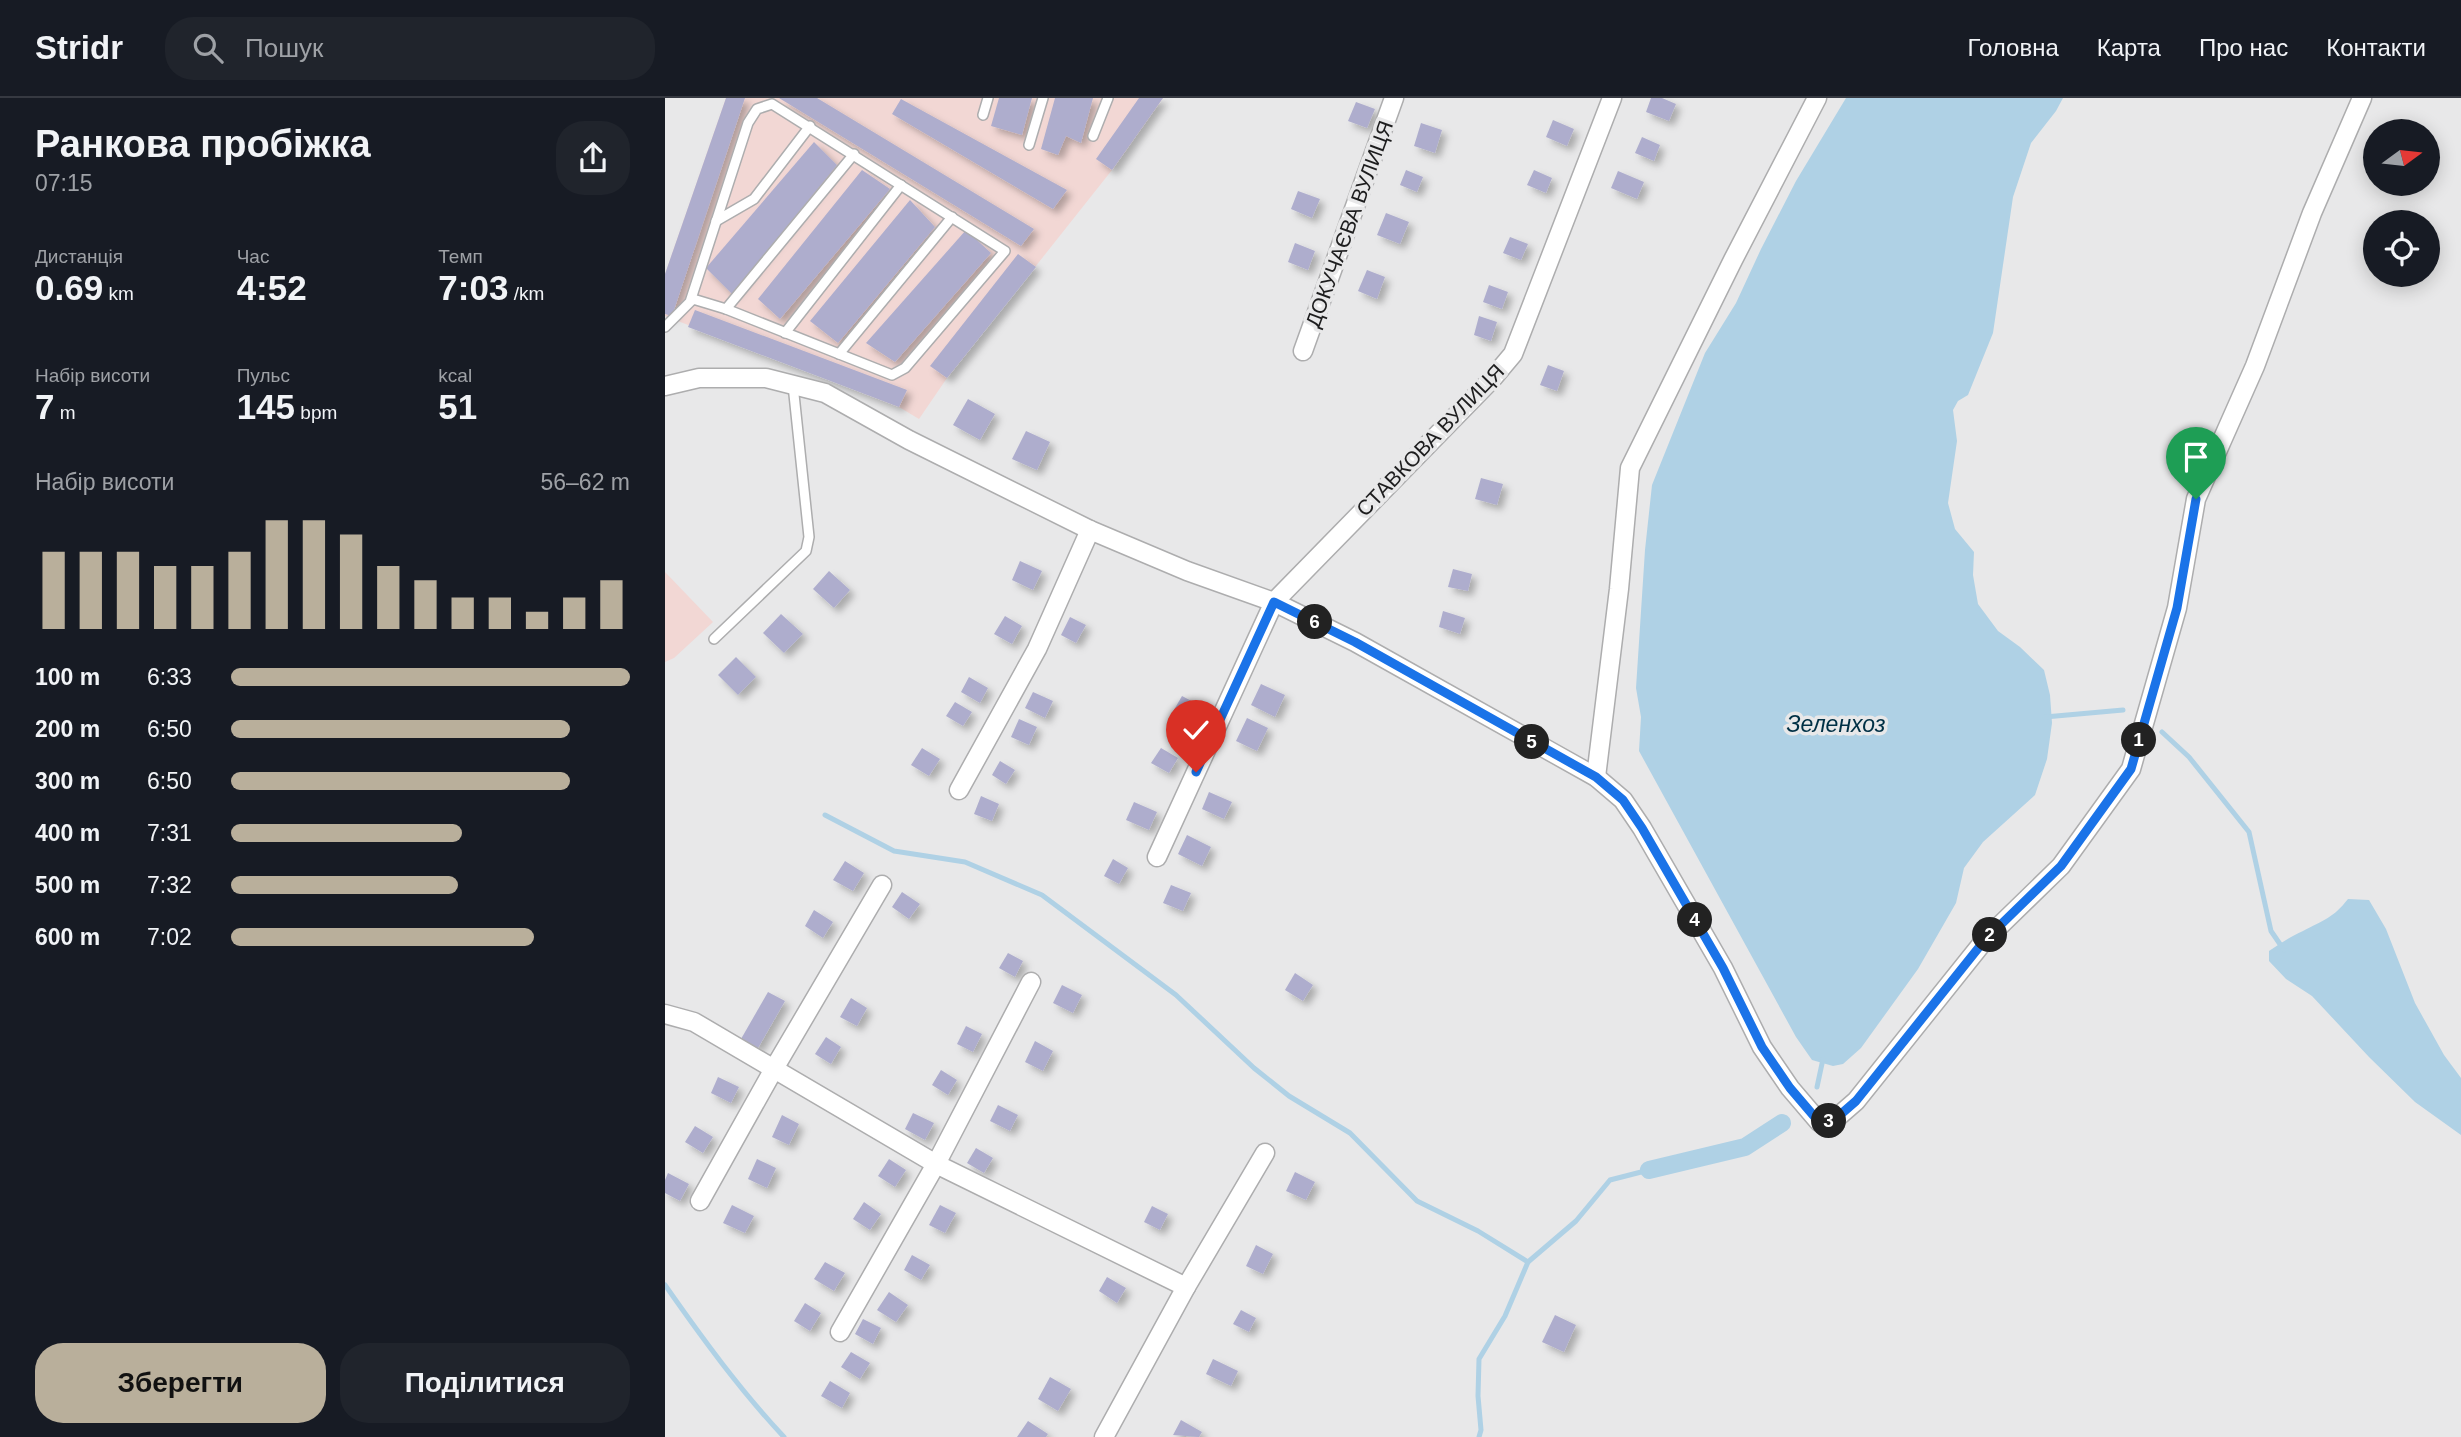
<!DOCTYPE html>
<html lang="uk">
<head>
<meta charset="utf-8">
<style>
  body { margin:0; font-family:Helvetica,sans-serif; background:#20242c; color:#f1f3f6; height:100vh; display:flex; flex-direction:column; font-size:26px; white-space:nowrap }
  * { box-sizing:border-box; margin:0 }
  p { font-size:23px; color:#9ea1a6 }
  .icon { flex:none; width:38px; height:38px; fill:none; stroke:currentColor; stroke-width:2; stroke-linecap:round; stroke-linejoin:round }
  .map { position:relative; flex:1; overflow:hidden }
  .side { display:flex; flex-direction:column; background:#171b24; width:665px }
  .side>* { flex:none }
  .needle { width:46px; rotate:75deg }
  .tools { position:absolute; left:1698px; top:21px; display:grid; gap:14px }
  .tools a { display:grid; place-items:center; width:77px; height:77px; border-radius:50%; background:#171b24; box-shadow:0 4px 18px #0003; font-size:35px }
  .pin { position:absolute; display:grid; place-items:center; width:60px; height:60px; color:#fff; margin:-72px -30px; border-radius:50% 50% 50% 0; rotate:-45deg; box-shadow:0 0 7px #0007 }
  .pin .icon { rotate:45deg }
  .km { position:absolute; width:35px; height:35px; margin:-18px; border-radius:50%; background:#222; color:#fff; font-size:19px; line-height:35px; text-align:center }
  .round { display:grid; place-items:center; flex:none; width:74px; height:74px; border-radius:28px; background:#20242c }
  .headline { display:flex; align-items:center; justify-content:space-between; height:119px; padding:0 35px }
  h1 { font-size:38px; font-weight:700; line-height:52px }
  .metrics { display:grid; grid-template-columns:repeat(3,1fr); gap:10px; height:119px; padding:7px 35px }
  .metrics div { display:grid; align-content:center }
  .metrics b { font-size:35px; font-weight:700 }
  .metrics small { font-size:19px; font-weight:400 }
  .metrics p { font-size:19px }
  .chart { height:196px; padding:14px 35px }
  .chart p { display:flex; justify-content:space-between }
  .chart svg { width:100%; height:126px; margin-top:7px; stroke:#b9af9b; stroke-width:6 }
  .action { display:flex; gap:14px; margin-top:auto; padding:14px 35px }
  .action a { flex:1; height:80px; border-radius:28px; background:#b9af9b; color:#111; font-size:28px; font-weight:700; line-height:80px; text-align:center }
  .action a+a { background:#20242c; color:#f1f3f6 }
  ul { padding:0 35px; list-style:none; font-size:23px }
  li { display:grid; grid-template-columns:112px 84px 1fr; align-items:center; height:52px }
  li i { height:18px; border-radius:9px; background:#b9af9b }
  header { display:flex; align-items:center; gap:42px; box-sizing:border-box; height:98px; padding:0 35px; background:#171b24; border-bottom:2px solid #363941 }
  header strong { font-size:33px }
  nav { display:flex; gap:38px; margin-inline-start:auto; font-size:24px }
  .search { width:490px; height:63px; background:#20242c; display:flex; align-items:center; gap:18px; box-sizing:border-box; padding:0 24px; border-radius:28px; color:#9ea1a6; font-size:26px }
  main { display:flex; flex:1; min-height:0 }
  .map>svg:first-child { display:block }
  .industrial { fill:#f2d7d4 }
  .water { fill:#afd1e5 }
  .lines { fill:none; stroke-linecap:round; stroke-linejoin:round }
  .stream { stroke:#afd1e5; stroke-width:5 }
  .canal { stroke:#afd1e5; stroke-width:18 }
  .building { fill:#aeadcd; filter:url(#shadow) }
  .lane-casing { stroke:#adadae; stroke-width:12 }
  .street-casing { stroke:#adadae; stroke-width:21 }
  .lane { stroke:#fff; stroke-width:9 }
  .street { stroke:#fff; stroke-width:18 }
  .route-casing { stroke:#fff; stroke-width:14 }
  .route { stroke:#1a73e8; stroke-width:9 }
  .labels { text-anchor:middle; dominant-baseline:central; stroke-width:7; stroke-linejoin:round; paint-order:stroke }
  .street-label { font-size:21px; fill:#1d1d1e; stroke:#e8e8e9 }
  .water-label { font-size:23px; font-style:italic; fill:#003045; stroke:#e8e8e9 }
</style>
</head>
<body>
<header>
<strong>Stridr</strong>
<div class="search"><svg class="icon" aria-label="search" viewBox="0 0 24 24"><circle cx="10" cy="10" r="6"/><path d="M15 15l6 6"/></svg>Пошук</div>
<nav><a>Головна</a><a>Карта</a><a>Про нас</a><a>Контакти</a></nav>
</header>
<main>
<section class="side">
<div class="headline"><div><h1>Ранкова пробіжка</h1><p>07:15</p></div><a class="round"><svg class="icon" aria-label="share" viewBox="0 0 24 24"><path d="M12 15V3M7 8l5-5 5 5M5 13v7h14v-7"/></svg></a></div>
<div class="metrics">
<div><p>Дистанція</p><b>0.69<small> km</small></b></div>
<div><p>Час</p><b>4:52</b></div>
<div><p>Темп</p><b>7:03<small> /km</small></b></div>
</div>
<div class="metrics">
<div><p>Набір висоти</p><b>7<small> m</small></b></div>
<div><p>Пульс</p><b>145<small> bpm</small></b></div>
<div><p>kcal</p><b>51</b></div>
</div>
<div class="chart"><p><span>Набір висоти</span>56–62 m</p>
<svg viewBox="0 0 160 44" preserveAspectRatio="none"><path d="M5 44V17M15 44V17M25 44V17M35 44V22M45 44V22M55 44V17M65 44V6M75 44V6M85 44V11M95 44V22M105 44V27M115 44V33M125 44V33M135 44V38M145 44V33M155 44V27"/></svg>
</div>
<ul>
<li><b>100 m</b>6:33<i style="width:100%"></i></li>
<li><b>200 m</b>6:50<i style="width:85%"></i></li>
<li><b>300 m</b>6:50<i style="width:85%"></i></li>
<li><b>400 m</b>7:31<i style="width:58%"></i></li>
<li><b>500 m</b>7:32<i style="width:57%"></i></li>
<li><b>600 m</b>7:02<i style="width:76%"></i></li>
</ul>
<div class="action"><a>Зберегти</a><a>Поділитися</a></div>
</section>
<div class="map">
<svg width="1796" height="1339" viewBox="0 0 1796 1339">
  <defs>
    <filter id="shadow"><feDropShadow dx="5" dy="5" stdDeviation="3.5" flood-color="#0004"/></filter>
  </defs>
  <rect width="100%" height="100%" fill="#e8e8e9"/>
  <g class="industrial">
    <polygon points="61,0 498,0 447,72 282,280 254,321 234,309 0,218 0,176"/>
    <polygon points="0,474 48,524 9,560 0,564"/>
  </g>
  <g class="water">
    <polygon points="1181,0 1398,0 1391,13 1366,45 1348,99 1328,235 1303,297 1293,303 1288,312 1292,343 1283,405 1290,431 1309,454 1308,477 1313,506 1333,533 1355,549 1379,572 1385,597 1387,625 1382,661 1370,697 1318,744 1299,770 1291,805 1253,871 1196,950 1178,966 1168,968 1147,962 1131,939 974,653 976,619 971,590 980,452 987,387 1040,255 1071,205 1096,151 1131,83"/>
    <path d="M1683,801L1704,802L1721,831L1750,905L1779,957L1796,980V1037L1750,1004L1704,959L1647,898L1621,881L1604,863V853C1615,846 1626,838 1638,833C1659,822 1668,820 1683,801Z"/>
  </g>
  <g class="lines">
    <g class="stream">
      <polyline points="1380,619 1458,612"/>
      <polyline points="1497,634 1524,659 1584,734 1606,833 1619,852"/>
      <polyline points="160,717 229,753 300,764 377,797 511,897 589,970 624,998 685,1035 752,1103 813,1133 863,1164"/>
      <polyline points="1152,989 1158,961"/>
      <path d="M0,1187C37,1240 75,1292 119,1339"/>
      <polyline points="814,1339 816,1332 813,1298 814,1261 840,1218 863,1164 911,1123 945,1082 984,1072"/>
    </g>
    <polyline class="canal" points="984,1072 1080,1049 1117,1025"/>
  </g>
  <g class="building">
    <polygon points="61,0 80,0 7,218 0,216 0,176"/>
    <polygon points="114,0 152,0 369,131 356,148"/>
    <polygon points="334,0 367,0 357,37 326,28"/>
    <polygon points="390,0 428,0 416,45 401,38 393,57 376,51"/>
    <polygon points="474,0 498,0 447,72 431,61"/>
    <polygon points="986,0 997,0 1011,6 1004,23 981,14"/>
    <polygon points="236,1 402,92 388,111 227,16"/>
    <polygon points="691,4 710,11 702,30 683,23"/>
    <polygon points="888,22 909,31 902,48 881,39"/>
    <polygon points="756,25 777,32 770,55 749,48"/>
    <polygon points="977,39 995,47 989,63 970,55"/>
    <polygon points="149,44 172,67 67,196 41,170"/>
    <polygon points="197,72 225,91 115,221 93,201"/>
    <polygon points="741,72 758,79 752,94 735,87"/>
    <polygon points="869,72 887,80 881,95 862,87"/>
    <polygon points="953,73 979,84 972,101 946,90"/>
    <polygon points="633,93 655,101 647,120 626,111"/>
    <polygon points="245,102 270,129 173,245 145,223"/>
    <polygon points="721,115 744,124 735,146 712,137"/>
    <polygon points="301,132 326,155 230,264 201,245"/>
    <polygon points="845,139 863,146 856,162 838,155"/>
    <polygon points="630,145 650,153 643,172 623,164"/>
    <polygon points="353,156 371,169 282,280 265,268"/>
    <polygon points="702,172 720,179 712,201 693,193"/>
    <polygon points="824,187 843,194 837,211 818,204"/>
    <polygon points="30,212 242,292 234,309 23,229"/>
    <polygon points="814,218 832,224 826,243 809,237"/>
    <polygon points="883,267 899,273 892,293 875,287"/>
    <polygon points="303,301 330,316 315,342 288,327"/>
    <polygon points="361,333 385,344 372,372 347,361"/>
    <polygon points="816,380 838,386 832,407 810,401"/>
    <polygon points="355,463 377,473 368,492 347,482"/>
    <polygon points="788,471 807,476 803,493 783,489"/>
    <polygon points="164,473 185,492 169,510 148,491"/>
    <polygon points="778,513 800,520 795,536 774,529"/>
    <polygon points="116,516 138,536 119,555 98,535"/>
    <polygon points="340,518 357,528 347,546 329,536"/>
    <polygon points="405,519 421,527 411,545 396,537"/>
    <polygon points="71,559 91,579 73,597 53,577"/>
    <polygon points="304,579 323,590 315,605 296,594"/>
    <polygon points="596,586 620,597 610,619 586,607"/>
    <polygon points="368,594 388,603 380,620 360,610"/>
    <polygon points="517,598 540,610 529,630 506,617"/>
    <polygon points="290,604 307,614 298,628 281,618"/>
    <polygon points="582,620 603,630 592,653 571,643"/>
    <polygon points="354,621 372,629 364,647 346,639"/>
    <polygon points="257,650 275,661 264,678 246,667"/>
    <polygon points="496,650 513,660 504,675 486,665"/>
    <polygon points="335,663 350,672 341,686 327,677"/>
    <polygon points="544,694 567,704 559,721 537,711"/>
    <polygon points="316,698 334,706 327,723 309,716"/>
    <polygon points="469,704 492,714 484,732 461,722"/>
    <polygon points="522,737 546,749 537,768 513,756"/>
    <polygon points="448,761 463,770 454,786 439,778"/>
    <polygon points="180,763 199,775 188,793 168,782"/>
    <polygon points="506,787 526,795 518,813 498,805"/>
    <polygon points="237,794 255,806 244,821 227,809"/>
    <polygon points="149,812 168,824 158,840 140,828"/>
    <polygon points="343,855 358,863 350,879 334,870"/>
    <polygon points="630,875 648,887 638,903 620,892"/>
    <polygon points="397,887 417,897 408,915 388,905"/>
    <polygon points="103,894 120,903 93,950 76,941"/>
    <polygon points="186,900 202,910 192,928 175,919"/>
    <polygon points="301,928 317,936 308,954 292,946"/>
    <polygon points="161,939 176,949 166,966 150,956"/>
    <polygon points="370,943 388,953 378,973 360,964"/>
    <polygon points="276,972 292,982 283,997 267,987"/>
    <polygon points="53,979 74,989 66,1005 46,995"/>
    <polygon points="333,1007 353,1017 345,1033 325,1023"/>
    <polygon points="248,1015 269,1025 260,1042 240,1031"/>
    <polygon points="117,1017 134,1026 124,1047 107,1039"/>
    <polygon points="30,1028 48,1039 38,1055 20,1044"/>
    <polygon points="311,1050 328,1060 319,1075 302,1065"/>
    <polygon points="92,1061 111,1070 102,1090 83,1081"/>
    <polygon points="224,1061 241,1072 230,1089 213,1078"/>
    <polygon points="630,1074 650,1084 641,1102 621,1093"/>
    <polygon points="3,1075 24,1086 15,1103 0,1095 0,1082"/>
    <polygon points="199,1104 216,1116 205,1132 188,1121"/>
    <polygon points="67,1107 89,1118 80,1135 58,1125"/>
    <polygon points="275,1107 291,1115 280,1135 264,1127"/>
    <polygon points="487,1108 503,1116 495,1132 479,1124"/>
    <polygon points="591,1147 608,1156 598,1176 581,1168"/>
    <polygon points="247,1157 265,1167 256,1182 239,1172"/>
    <polygon points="160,1164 180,1175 169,1193 149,1181"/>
    <polygon points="442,1179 461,1190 452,1205 434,1193"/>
    <polygon points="224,1194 243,1207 231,1224 212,1212"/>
    <polygon points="140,1205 156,1215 145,1233 129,1223"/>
    <polygon points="576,1212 591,1220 584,1234 568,1226"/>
    <polygon points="890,1217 911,1227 899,1254 877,1244"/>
    <polygon points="198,1221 216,1230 208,1246 190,1236"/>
    <polygon points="186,1254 205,1265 195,1281 176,1269"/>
    <polygon points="548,1261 573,1273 566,1288 541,1276"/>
    <polygon points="385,1279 406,1291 393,1313 373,1301"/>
    <polygon points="165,1283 185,1295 177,1310 156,1298"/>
    <polygon points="516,1322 537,1334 534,1339 508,1337"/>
    <polygon points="363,1323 383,1336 381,1339 352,1339"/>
  </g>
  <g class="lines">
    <defs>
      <g id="lane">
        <polyline points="318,17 323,0"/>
        <polyline points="428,38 443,0"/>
        <polyline points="364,47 378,0"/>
        <polyline points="51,123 89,101 145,28"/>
        <polyline points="61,211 189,56"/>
        <polyline points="0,229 28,201 61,211 227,277 240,270 340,153 107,6 92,11 83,25 25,204"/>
        <polyline points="120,235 236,87"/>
        <polyline points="174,256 287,119"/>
        <polyline points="49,541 141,453 144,439 128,287"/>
      </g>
      <g id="street">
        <polyline points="638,253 729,0"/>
        <polyline points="0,288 34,280 101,280 160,295 244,342 425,432 522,473 609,504 690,544 931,679 958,702 977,730 1058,870 1097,949 1125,990 1154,1024 1168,1023 1191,1003 1319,843 1396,768 1466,671 1512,510 1531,401 1590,268 1647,115 1697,0"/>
        <polyline points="931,679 954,491 965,370 1068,162 1152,0"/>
        <polyline points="294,692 372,551 425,432"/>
        <polyline points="492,759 609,504 827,281 848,256 947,0"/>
        <polyline points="0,916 29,924 271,1066 521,1189"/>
        <polyline points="35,1103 110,969 217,787"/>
        <polyline points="175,1234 271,1066 366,884"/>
        <polyline points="439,1339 521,1189 600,1055"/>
      </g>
    </defs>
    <use href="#lane" class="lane-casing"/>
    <use href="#street" class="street-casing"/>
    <use href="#lane" class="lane"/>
    <use href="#street" class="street"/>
  </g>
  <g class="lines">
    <defs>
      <polyline id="route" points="531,674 609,504 690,544 931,679 958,702 977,730 1058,870 1097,949 1125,990 1154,1024 1168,1023 1191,1003 1319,843 1396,768 1466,671 1512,510 1531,401"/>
    </defs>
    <use href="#route" class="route-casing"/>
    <use href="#route" class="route"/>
  </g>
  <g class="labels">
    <g class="street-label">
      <text transform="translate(684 126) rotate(-70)">ДОКУЧАЄВА ВУЛИЦЯ</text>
      <text transform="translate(765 342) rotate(-46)">СТАВКОВА ВУЛИЦЯ</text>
    </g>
    <g class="water-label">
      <text x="1171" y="626">Зеленхоз</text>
    </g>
  </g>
</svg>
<div class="tools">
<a><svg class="needle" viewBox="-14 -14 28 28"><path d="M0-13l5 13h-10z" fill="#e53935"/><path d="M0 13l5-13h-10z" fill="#9ea1a6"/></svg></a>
<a><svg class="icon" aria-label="locate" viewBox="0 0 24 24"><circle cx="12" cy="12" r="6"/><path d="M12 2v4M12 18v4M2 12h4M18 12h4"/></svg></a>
</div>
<div class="pin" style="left:1531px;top:401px;background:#1e9e55"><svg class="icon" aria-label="arrive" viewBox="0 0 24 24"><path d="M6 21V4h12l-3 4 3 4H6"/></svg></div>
<div class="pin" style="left:531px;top:674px;background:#d93025"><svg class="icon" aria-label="check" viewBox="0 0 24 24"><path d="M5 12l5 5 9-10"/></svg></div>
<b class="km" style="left:1474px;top:642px">1</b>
<b class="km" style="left:1325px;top:837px">2</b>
<b class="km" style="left:1164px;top:1023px">3</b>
<b class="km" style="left:1030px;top:822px">4</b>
<b class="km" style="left:867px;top:644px">5</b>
<b class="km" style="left:650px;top:524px">6</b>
</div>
</main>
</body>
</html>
